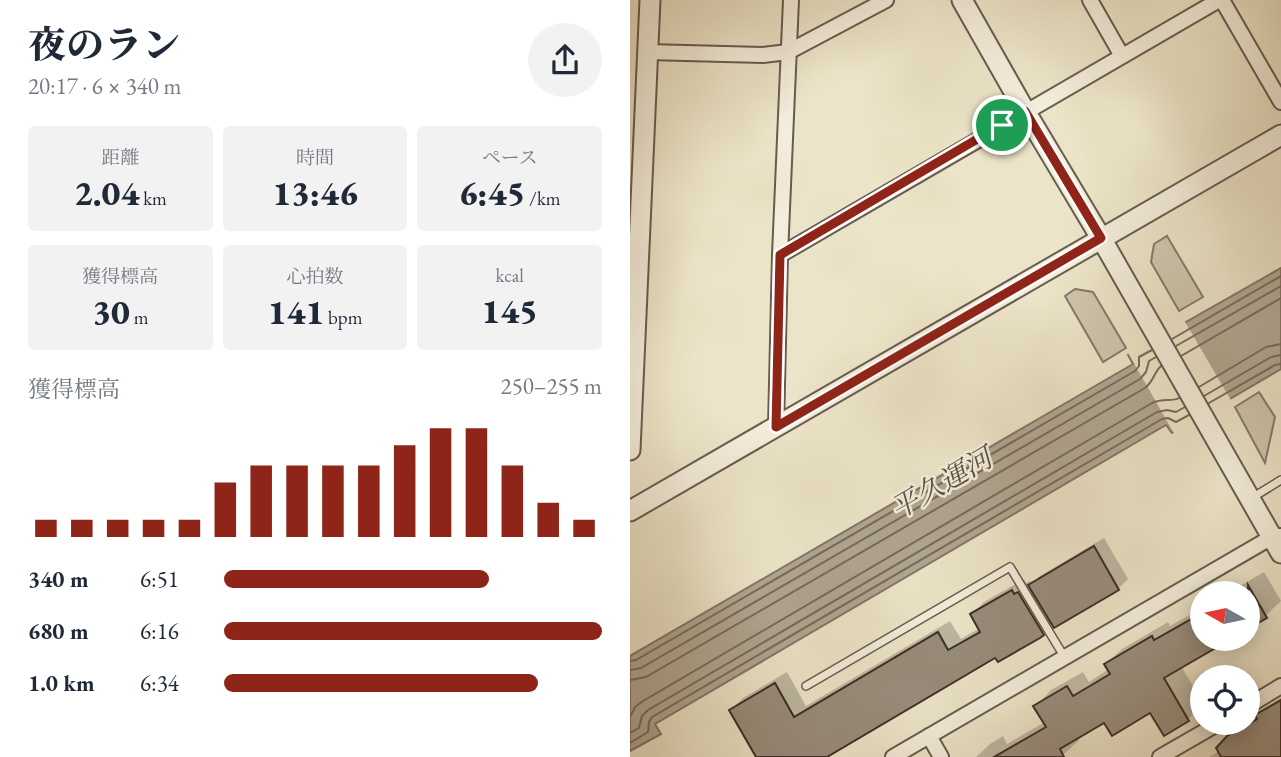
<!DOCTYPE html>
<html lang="ja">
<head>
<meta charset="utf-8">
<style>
  body { margin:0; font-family:"EB Garamond","Noto Serif JP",serif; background:#f2f2f3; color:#1f2937; height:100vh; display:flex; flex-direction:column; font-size:26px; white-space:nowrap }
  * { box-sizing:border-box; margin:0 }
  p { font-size:23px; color:#747a83 }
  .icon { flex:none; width:38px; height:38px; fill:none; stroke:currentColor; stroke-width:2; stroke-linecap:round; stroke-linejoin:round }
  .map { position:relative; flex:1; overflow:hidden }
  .panel { display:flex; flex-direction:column; background:#fff; width:630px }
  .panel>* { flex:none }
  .needle { width:46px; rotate:279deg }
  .buttons { position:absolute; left:560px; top:581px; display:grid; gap:14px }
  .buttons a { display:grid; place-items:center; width:70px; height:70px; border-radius:50%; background:#fff; box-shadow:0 4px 18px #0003; font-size:35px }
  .pin { position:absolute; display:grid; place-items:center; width:60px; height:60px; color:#fff; margin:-30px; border:4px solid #fff; border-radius:50%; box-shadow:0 2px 7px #0007 }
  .round { display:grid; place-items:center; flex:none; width:74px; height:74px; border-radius:37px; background:#f2f2f3 }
  .head { display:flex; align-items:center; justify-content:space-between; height:119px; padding:0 28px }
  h1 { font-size:38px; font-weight:800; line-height:52px }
  .stats { display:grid; grid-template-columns:repeat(3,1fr); gap:10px; height:119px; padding:7px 28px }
  .stats div { display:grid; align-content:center; border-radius:7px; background:#f2f2f3; text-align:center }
  .stats b { font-size:35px; font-weight:800 }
  .stats small { font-size:19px; font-weight:400 }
  .stats p { font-size:19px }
  .chart { height:196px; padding:14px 28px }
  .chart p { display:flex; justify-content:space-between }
  .chart svg { width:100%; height:126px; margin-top:7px; stroke:#8f2418; stroke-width:6 }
  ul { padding:0 28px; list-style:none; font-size:23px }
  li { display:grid; grid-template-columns:112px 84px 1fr; align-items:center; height:52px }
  li i { height:18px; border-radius:9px; background:#8f2418 }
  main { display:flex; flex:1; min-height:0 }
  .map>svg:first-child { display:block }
  .green { fill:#cec5ad; stroke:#85796a; stroke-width:2 }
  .water { fill:#b0a691; stroke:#827667; stroke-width:2 }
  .pier { fill:#ece4c8 }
  .shadow { fill:#0003 }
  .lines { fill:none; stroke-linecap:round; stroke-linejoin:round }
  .shore { stroke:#766a5c; stroke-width:2 }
  .building { fill:#988c7b; stroke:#3c2d27; stroke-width:2 }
  .service-casing { stroke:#685b4f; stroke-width:10 }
  .minor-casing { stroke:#685b4f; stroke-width:18 }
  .tertiary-casing { stroke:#685b4f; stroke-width:23 }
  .service { stroke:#f3eddb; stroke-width:7 }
  .minor { stroke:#f3eddb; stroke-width:14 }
  .tertiary { stroke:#f3eddb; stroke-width:19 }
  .route-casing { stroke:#fff; stroke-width:14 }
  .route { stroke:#8f2418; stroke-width:9 }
  .labels { text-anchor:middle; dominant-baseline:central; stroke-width:5; stroke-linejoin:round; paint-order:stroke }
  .water-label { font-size:28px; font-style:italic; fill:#5f5147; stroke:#f3eddb }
</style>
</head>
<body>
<main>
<section class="panel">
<div class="head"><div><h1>夜のラン</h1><p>20:17 · 6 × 340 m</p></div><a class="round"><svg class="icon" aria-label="share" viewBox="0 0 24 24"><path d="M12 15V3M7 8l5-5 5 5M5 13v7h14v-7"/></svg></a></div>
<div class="stats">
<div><p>距離</p><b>2.04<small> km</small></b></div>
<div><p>時間</p><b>13:46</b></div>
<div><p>ペース</p><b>6:45<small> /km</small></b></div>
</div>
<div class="stats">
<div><p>獲得標高</p><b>30<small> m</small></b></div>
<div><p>心拍数</p><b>141<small> bpm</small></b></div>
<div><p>kcal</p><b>145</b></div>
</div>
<div class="chart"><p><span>獲得標高</span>250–255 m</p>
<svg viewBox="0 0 160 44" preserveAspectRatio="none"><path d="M5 44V38M15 44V38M25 44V38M35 44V38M45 44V38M55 44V25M65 44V19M75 44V19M85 44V19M95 44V19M105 44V12M115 44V6M125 44V6M135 44V19M145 44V32M155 44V38"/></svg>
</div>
<ul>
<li><b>340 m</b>6:51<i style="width:70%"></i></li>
<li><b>680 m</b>6:16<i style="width:100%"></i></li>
<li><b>1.0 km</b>6:34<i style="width:83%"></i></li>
</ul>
</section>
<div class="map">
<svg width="651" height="757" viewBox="0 0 651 757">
  <rect width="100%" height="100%" fill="#ece4c8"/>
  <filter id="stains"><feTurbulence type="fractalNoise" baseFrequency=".00286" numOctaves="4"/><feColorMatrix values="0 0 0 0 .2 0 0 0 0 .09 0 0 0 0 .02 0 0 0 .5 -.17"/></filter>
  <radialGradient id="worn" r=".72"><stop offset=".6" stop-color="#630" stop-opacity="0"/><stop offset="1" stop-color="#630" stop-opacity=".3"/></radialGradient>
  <g class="green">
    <polygon points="537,236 573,297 549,311 521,262 524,244"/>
    <polygon points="445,289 463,292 496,348 473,362 435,296"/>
    <polygon points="629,392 645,417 635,463 605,407"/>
  </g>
  <polygon class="water" points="651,268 651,369 542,433 536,425 25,724 31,734 0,751 0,656 503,364 498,355"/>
  <polygon class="pier" points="554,320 602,402 545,435 497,351"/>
  <g class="shadow">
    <polygon points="474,538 498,579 488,589 425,626 423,623 413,633 366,655 195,757 128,757 101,710 113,698 157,672 176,706 320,621 331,639 350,628 342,614 354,602 394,579 396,583 400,581 402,584 410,576"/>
    <polygon points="634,572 651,601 635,616 618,627 618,593 598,593"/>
    <polygon points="572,608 572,639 597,639 551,666 572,701 572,706 558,719 535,734 521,710 475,721 447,737 449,740 431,757 346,757 360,744 373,736 377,744 415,722 406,706 421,690 453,672 459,682 479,669 476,664 492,649 538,622 540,626"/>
    <polygon points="651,698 651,757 579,757 589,751 588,749 607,729 628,717 627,715 635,708"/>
  </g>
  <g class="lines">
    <g class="shore">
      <polyline points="542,339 651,276"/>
      <polyline points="546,346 651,286"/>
      <polyline points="551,356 651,298"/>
      <polyline points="569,387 636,347 651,344"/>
      <polyline points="574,396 641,357 651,355"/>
      <polyline points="579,403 645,365 651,364"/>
      <polyline points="0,661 6,660 505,371 509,366 509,357 522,350"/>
      <polyline points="0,670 11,668 510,379 516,372 519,361 526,357"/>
      <path d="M0,680L16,677L515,388C524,381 524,372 531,366"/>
      <path d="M0,717L5,707L13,701L522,403C533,398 542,402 549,398"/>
      <polyline points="0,733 9,728 12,716 18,710 527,412 537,410 546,412 555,407"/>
      <polyline points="0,743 18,732 19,722 22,717 532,419 538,418 546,422 559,415"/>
    </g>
  </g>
  <g class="building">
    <polygon points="464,546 489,590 424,628 398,585"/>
    <polygon points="618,585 637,618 618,629"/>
    <polygon points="382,590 384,594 388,592 414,635 410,638 368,662 365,658 197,757 126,757 99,710 145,683 164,717 308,632 318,650 350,632 340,614"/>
    <polygon points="572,613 572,639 601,639 534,678 559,721 534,736 520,713 482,736 474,723 430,749 434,757 364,757 416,727 403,706 437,686 443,696 480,674 474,664 522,636 524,640"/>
    <polygon points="651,700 651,757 591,757 586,748 597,736 627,719 625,715"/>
  </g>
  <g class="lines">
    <defs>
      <g id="service">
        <polyline points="620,499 651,480"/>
        <polyline points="176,686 380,567 435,658"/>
      </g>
      <g id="minor">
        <polyline points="460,0 492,56"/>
        <polyline points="592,0 651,102"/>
        <polyline points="17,52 133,55 158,52 256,0"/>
        <polyline points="150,255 589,0"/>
        <polyline points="146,427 150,255 161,0"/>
        <polyline points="618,706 651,686"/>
        <polyline points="299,736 311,757"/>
        <polyline points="263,757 642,537 650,536"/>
        <polyline points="530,757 589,723"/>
      </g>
      <g id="tertiary">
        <polyline points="332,0 395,111 471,238 651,553"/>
        <polyline points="0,450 20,0"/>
        <polyline points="0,511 651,135"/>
      </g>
    </defs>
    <use href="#service" class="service-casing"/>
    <use href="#minor" class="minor-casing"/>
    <use href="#tertiary" class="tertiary-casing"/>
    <use href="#service" class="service"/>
    <use href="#minor" class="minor"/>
    <use href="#tertiary" class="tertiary"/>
  </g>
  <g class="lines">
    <defs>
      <polygon id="route" points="395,111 471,238 146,427 150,255"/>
    </defs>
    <use href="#route" class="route-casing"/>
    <use href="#route" class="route"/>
  </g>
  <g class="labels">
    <g class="water-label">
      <text transform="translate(311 483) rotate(-30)">平久運河</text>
    </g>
  </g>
  <rect width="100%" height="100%" filter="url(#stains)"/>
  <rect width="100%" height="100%" fill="url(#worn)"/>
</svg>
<div class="buttons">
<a><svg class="needle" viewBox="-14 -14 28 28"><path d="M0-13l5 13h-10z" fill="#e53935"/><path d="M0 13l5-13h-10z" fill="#747a83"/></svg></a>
<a><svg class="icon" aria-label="locate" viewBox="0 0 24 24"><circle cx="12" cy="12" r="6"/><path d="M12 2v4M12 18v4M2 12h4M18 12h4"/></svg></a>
</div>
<div class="pin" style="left:372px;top:125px;background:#1e9e55"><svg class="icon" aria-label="arrive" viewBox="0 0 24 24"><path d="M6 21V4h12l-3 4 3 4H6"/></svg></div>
</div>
</main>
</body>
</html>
